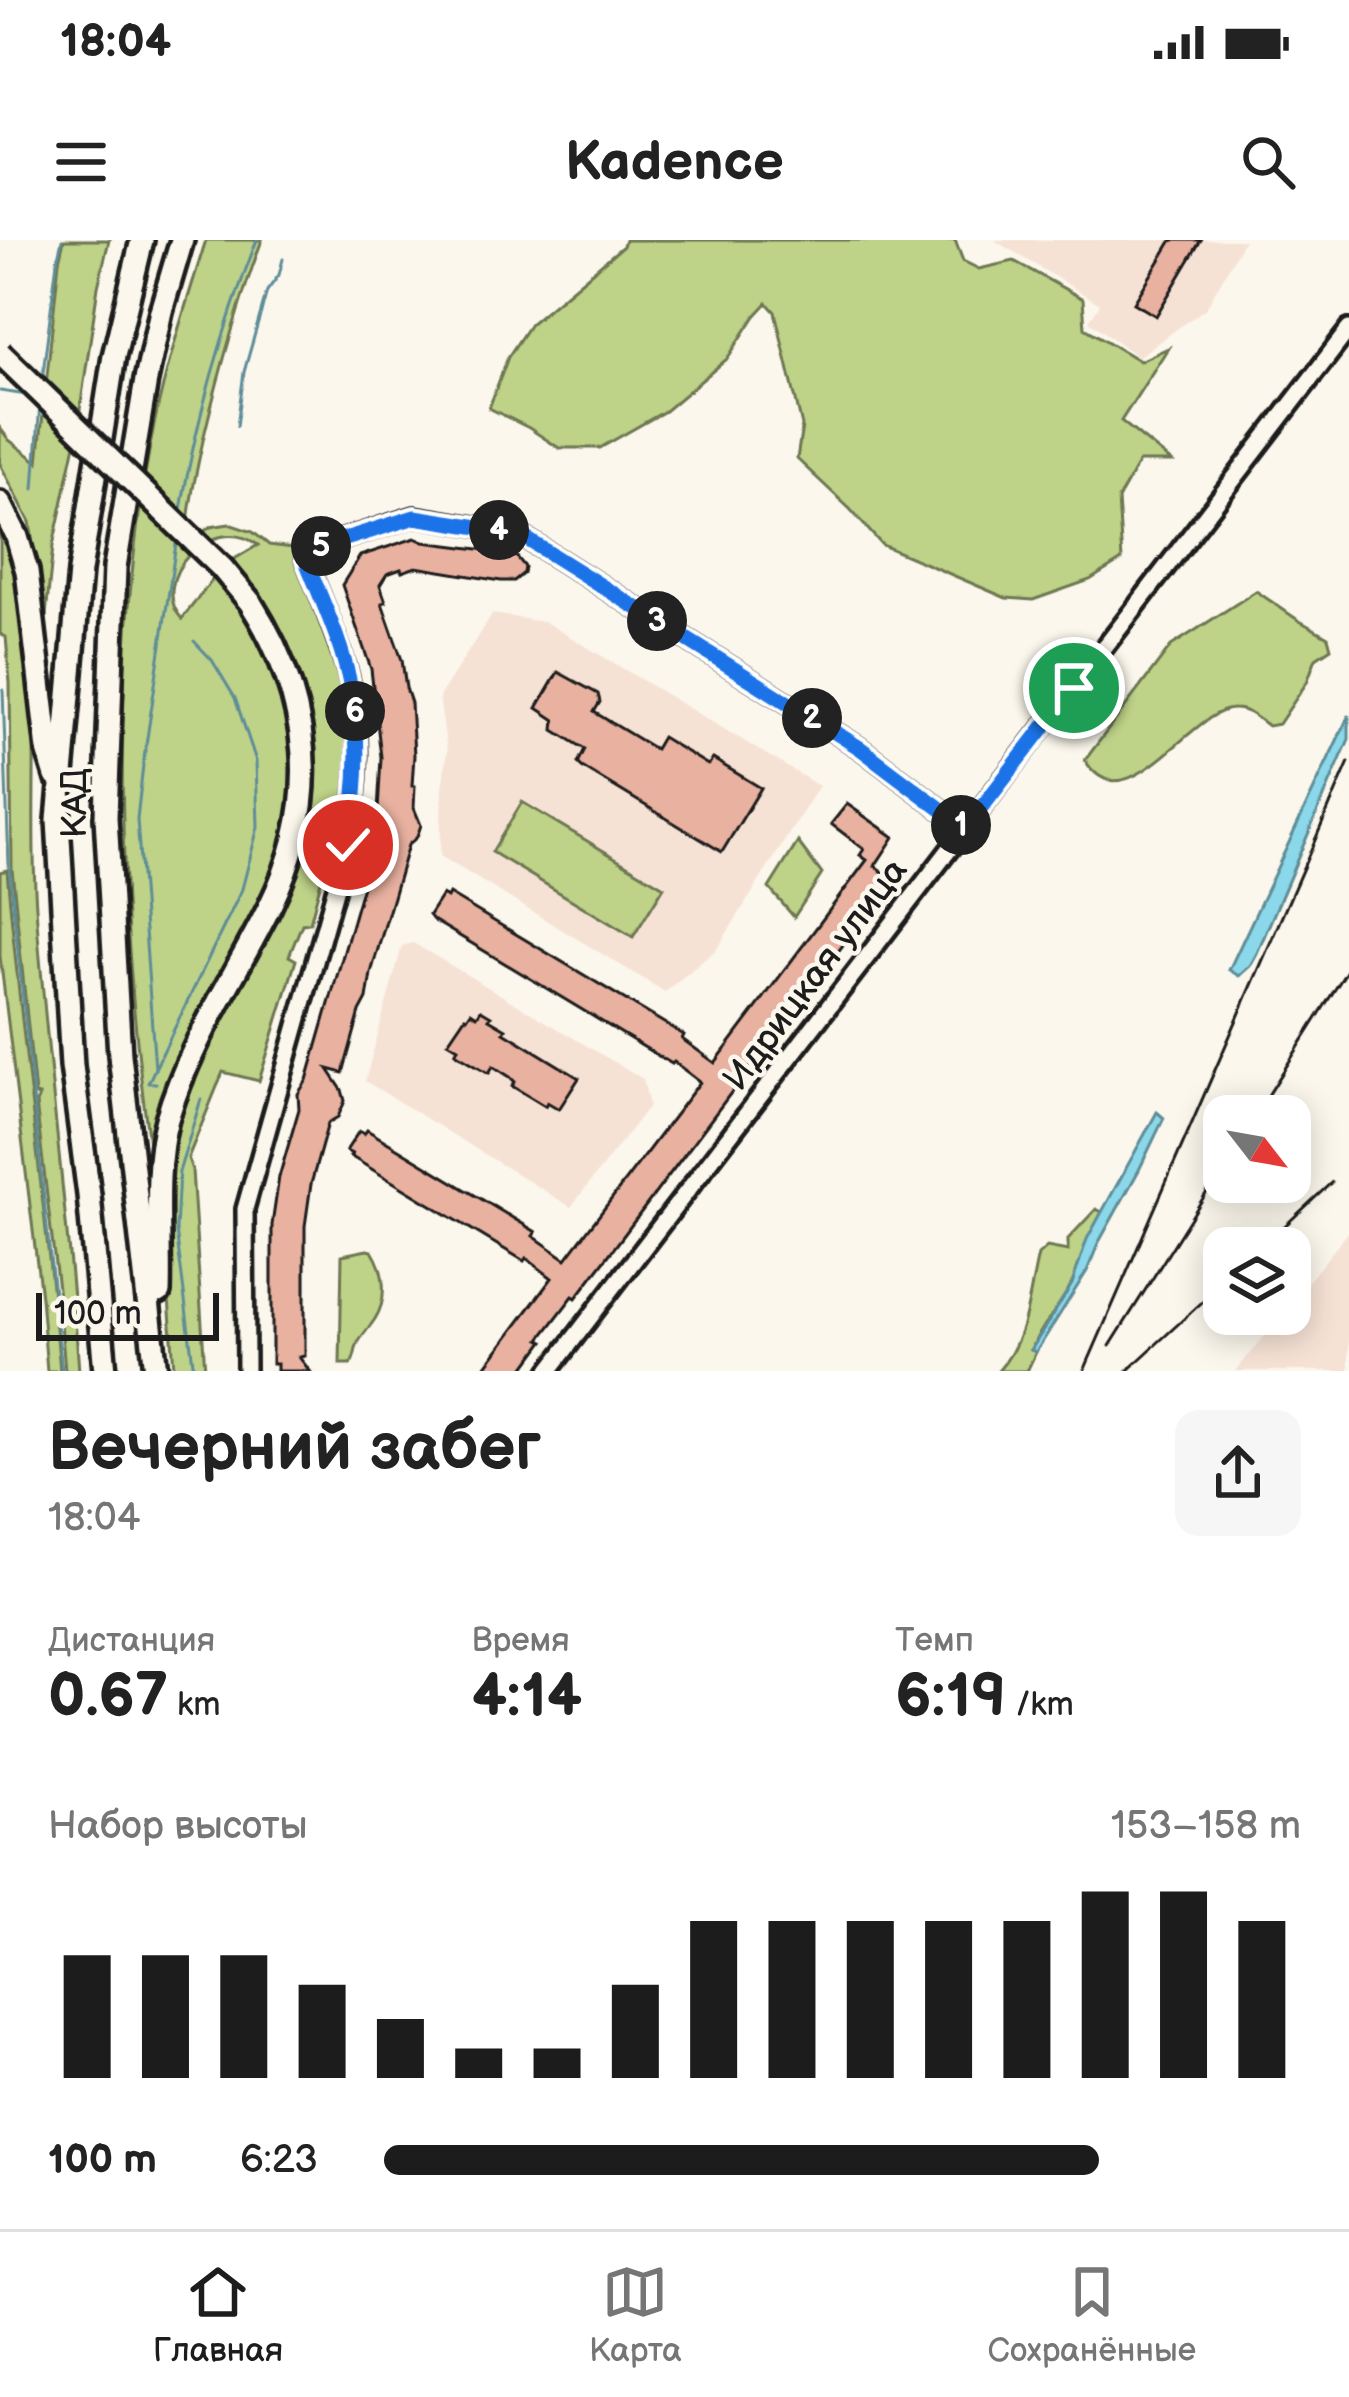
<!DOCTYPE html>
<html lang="ru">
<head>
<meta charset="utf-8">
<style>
  body { margin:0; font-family:"Balsamiq Sans",sans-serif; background:#f6f6f6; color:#222; height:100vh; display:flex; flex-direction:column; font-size:45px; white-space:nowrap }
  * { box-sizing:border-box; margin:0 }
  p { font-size:39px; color:#767676 }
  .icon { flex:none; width:66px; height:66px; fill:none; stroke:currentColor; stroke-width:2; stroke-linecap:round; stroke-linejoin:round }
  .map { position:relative; height:1131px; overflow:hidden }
  .side { display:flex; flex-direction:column; background:#fff; flex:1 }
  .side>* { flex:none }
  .needle { width:78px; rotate:121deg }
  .buttons { position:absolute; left:1203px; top:855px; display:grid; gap:24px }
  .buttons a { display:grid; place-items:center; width:108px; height:108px; border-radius:24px; background:#fff; box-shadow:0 6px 30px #0003; font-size:60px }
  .scale { position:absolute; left:36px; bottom:30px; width:183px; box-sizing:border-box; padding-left:12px; border:6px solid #1c1c1c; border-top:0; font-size:33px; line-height:42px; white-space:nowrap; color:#1c1c1c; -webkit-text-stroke:9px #fbf7ec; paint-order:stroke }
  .pin { position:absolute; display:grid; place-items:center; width:102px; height:102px; color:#fff; margin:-51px; border:6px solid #fff; border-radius:50%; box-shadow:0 3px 12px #0007 }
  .km { position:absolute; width:60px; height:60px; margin:-30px; border-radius:50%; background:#222; color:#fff; font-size:33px; line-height:60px; text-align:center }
  .round { display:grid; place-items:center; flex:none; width:126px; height:126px; border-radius:24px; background:#f6f6f6 }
  .overview { display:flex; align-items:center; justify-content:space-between; height:204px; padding:0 48px }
  h1 { font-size:66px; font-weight:700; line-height:90px }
  .stats { display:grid; grid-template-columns:repeat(3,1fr); gap:18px; height:204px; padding:12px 48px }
  .stats div { display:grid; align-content:center }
  .stats b { font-size:60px; font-weight:700 }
  .stats small { font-size:33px; font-weight:400 }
  .stats p { font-size:33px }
  .chart { height:336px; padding:24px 48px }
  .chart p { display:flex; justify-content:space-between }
  .chart svg { width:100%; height:216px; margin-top:12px; stroke:#1c1c1c; stroke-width:6 }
  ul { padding:0 48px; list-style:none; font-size:39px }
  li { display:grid; grid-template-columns:192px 144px 1fr; align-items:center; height:90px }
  li i { height:30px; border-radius:15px; background:#1c1c1c }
  .status { display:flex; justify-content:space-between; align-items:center; height:84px; padding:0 60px; background:#fff; direction:ltr }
  .status svg { height:33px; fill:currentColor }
  header { display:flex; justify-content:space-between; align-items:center; height:156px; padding:0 48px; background:#fff; font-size:54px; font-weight:700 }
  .tabs { display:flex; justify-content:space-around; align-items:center; height:168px; border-top:3px solid #e0e0e0; background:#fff; font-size:33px; color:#767676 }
  .tabs a { display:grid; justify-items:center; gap:6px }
  .tabs .current { color:#1c1c1c }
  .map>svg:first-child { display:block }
  .built { fill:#f6e2d5 }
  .green { fill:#bed288; stroke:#6d7752; stroke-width:3 }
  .water { fill:#8bd8ea; stroke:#5f8d98; stroke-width:3 }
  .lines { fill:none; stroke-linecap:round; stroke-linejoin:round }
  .stream { stroke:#5f8d98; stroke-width:3 }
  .building { fill:#e9b1a0; stroke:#1c1c1c; stroke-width:3 }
  .minor-casing { stroke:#1c1c1c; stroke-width:24 }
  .highway-casing { stroke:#1c1c1c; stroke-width:30 }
  .minor { stroke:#fbf7ec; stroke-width:15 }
  .highway { stroke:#fbf7ec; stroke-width:21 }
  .rail { stroke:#1c1c1c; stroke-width:3 }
  .highway-bridge-casing { stroke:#1c1c1c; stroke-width:30; stroke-linecap:butt }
  .highway-bridge { stroke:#fbf7ec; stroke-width:21 }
  .route-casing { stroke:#fff; stroke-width:24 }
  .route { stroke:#1a73e8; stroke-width:15 }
  .labels { text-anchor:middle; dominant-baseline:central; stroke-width:9; stroke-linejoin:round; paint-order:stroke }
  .street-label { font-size:36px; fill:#1c1c1c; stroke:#fbf7ec }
</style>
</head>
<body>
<div class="status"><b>18:04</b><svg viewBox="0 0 49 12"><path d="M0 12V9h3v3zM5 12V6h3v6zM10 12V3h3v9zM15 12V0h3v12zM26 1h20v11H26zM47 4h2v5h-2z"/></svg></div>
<header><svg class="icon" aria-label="menu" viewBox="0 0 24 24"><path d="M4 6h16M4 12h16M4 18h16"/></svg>Kadence<svg class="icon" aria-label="search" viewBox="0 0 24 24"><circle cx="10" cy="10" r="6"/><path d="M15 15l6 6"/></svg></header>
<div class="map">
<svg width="1349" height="1131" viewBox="0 0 1349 1131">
  <rect width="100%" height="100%" fill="#fbf7ec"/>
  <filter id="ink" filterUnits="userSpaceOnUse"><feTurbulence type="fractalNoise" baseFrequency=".00833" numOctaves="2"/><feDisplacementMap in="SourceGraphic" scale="24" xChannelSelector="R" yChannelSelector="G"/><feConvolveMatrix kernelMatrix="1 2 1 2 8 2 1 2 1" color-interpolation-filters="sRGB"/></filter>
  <g filter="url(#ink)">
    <g class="built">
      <polygon points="994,0 1244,0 1206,68 1138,117 1089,81 1100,64"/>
      <polygon points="492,374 545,382 819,546 717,709 665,752 440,616 442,549 447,511 439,457"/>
      <polygon points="413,703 643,839 649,866 571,967 365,841 402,706"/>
      <polygon points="1349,991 1349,1131 1236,1131 1282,1074 1290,1074 1290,1064"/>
    </g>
    <g class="green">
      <polygon points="64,0 109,0 98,47 75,204 53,306 46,376 43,377 30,282 0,224 0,188 9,200 38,222 59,21"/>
      <path d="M206,0H262C238,65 220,129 204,196C196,233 188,268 186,305L210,287L229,284L253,292L269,305L293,308L302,318L343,438L352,522L344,599H332L310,683L302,684L289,716L296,720L259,841L223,832L188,918L192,930L205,1131H174C170,1049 156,966 175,884C186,833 215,788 240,743C257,711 277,679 291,645C325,565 322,465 280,388C266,363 248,343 231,321L258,305C211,270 147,341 182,379L216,335L262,393L296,500L293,587L153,915L150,912C118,672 107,423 154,185C167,122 187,61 206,0Z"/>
      <polygon points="625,0 955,0 963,21 979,29 1014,21 1083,59 1085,88 1140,121 1168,108 1121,181 1172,222 1139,222 1118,259 1122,320 1090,340 1033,360 1006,358 882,305 850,269 797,219 802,186 775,72 767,63 755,76 727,119 665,171 600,208 559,208 529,188 489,168 508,117 530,84 623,6"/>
      <path d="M0,288C51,407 27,541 36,667C47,822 68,976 79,1131H65L59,1058L36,863L39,856L35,855L12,629L10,443L6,397L0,394Z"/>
      <path d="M1256,351L1298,380L1328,397L1331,408L1316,418L1307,442L1279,484L1268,486C1257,478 1248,469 1234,469C1192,468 1125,588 1085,520L1171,406Z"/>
      <polygon points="522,562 664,647 633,697 492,612"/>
      <polygon points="798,602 822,634 794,677 769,648"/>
      <path d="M7,630C21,797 46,964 60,1131H47L41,1057L0,716V632Z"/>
      <path d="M1096,969L1102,972C1089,996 1083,1020 1072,1043C1060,1067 1041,1086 1031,1110L1036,1112L1027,1131H998C1028,1098 1028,1056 1038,1015L1047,1007L1068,1011V999Z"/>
      <path d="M367,1010L372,1011C385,1031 388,1059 375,1079C370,1087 361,1096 357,1105C355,1111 355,1118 351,1124H340L342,1015Z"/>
    </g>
    <g class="water">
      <polygon points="1349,475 1349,499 1257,713 1250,726 1239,736 1229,730"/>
      <polygon points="1157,872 1164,878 1139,930 1099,1002 1087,1031 1036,1112 1031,1110 1072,1044 1087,999"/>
    </g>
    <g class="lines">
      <g class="stream">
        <polyline points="42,141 57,21 62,0"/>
        <polyline points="0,151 27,155"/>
        <polyline points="237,186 244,132 267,51 279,35 283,19"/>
        <polyline points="34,249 40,162"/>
        <path d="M180,275C195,184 223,86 257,0"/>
        <polyline points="3,450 9,626 62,1131"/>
        <polyline points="155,829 137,579 143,525 177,297"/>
        <polyline points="156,843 148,843 242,649 258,587 256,521 235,458 212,420 194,401"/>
        <polyline points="194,1131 176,990 179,932 201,859"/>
      </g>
    </g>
    <g class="building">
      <polygon points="1172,0 1201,0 1156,76 1134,63"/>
      <polygon points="415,298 424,302 502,312 501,314 517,317 525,327 524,333 514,341 501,341 416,327 402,332 401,329 387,334 380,345 386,362 382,363 402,420 406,448 411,463 414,515 412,546 415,546 414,568 421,585 417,597 408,605 371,733 367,759 360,772 343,833 328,829 342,850 345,861 338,877 328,883 311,944 305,986 305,1116 299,1117 310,1131 277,1131 277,1124 272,1124 272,985 279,937 299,869 298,854 307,840 377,597 374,582 378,571 381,517 371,429 342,345 360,316"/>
      <polygon points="558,432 598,454 600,462 594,472 655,509 662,497 708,525 713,519 761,548 722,612 582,527 578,523 585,509 554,490 555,480 537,468"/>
      <polygon points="847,564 894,597 875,626 887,635 883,639 889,644 779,790 775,787 763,803 767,805 602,1024 576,1058 573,1056 540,1099 544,1101 522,1131 482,1131 552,1038 526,1018 524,1021 350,916 352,914 346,911 359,891 364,894 367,890 536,992 533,996 566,1019 700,842 674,822 672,824 433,680 429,675 442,655 447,658 449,654 684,795 682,799 715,823 867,620 860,615 864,609 831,584"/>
      <polygon points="481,770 491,776 489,779 506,789 504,792 579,838 559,869 547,862 545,866 512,846 515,842 510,837 493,826 489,833 455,813 458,808 448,802 465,777 467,778 471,772 477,776"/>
    </g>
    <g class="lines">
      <defs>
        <g id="minor">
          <path d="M246,1131L245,969L348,605C358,549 363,490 348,434C337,394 320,356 305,318L307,311L415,276L517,293L860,508L966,588"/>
          <polyline points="549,1131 1349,89"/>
        </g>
        <g id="highway">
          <polyline points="0,263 17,297 27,331 48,510 56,536"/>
          <path d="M159,1052C161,999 153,929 167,879C190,802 235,737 270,666C322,560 312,460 250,362"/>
          <polyline points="105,1131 89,955 72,826 58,580 80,331 114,116 142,0"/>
          <polyline points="156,1131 120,815 106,577 115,327 146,140 161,71 182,0"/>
        </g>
      </defs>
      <use href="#minor" class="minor-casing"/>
      <use href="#highway" class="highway-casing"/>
      <use href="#minor" class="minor"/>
      <use href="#highway" class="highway"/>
      <g class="rail">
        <polyline points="1255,876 1349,727"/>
        <polyline points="1261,1008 1332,942"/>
        <polyline points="1110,1106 1224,925"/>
        <polyline points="1084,1131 1349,522"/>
        <polyline points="1127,1131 1224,1042"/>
      </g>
      <defs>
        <polyline id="highway-bridge" points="0,113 222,328 250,362"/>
      </defs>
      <use href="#highway-bridge" class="highway-bridge-casing"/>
      <use href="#highway-bridge" class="highway-bridge"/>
    </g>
  </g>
  <g class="lines" filter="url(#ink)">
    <defs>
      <path id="route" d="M348,605C358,551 361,497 350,444C341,400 321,359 305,318L307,311L415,277L517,293L860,508L966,588L1074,448"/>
    </defs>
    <use href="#route" class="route-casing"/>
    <use href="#route" class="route"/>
  </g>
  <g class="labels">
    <g class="street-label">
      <text transform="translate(75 563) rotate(-90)">КАД</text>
      <text transform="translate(816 735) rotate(-53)">Идрицкая улица</text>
    </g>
  </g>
</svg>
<div class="buttons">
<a><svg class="needle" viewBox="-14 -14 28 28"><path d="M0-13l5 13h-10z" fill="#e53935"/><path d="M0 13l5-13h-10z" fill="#767676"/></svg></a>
<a><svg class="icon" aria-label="layers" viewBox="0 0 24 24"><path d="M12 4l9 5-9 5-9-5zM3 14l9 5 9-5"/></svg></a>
</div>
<div class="scale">100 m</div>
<div class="pin" style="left:1074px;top:448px;background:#1e9e55"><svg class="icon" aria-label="arrive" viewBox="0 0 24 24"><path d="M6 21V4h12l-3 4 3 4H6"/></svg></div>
<div class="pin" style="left:348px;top:605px;background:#d93025"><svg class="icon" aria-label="check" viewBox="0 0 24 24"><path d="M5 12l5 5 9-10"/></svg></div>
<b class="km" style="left:961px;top:585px">1</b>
<b class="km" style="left:812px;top:478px">2</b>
<b class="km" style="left:657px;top:381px">3</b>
<b class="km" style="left:499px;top:290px">4</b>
<b class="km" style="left:321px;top:306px">5</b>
<b class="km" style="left:355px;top:471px">6</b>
</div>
<section class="side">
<div class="overview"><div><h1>Вечерний забег</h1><p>18:04</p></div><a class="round"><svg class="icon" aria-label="share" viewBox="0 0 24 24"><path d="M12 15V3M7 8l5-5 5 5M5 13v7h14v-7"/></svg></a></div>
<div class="stats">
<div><p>Дистанция</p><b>0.67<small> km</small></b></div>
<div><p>Время</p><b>4:14</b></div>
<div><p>Темп</p><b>6:19<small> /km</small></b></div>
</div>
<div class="chart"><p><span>Набор высоты</span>153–158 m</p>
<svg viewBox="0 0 160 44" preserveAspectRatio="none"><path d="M5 44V19M15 44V19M25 44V19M35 44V25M45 44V32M55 44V38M65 44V38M75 44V25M85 44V12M95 44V12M105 44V12M115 44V12M125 44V12M135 44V6M145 44V6M155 44V12"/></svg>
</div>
<ul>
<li><b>100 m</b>6:23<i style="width:78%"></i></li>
</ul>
</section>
<nav class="tabs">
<a class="current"><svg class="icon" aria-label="home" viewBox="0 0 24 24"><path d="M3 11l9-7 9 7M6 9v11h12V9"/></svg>Главная</a>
<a><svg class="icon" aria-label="map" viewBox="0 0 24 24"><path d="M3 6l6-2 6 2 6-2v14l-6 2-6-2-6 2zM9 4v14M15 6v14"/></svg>Карта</a>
<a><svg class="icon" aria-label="saved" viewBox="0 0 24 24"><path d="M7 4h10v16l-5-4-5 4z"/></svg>Сохранённые</a>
</nav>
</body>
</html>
